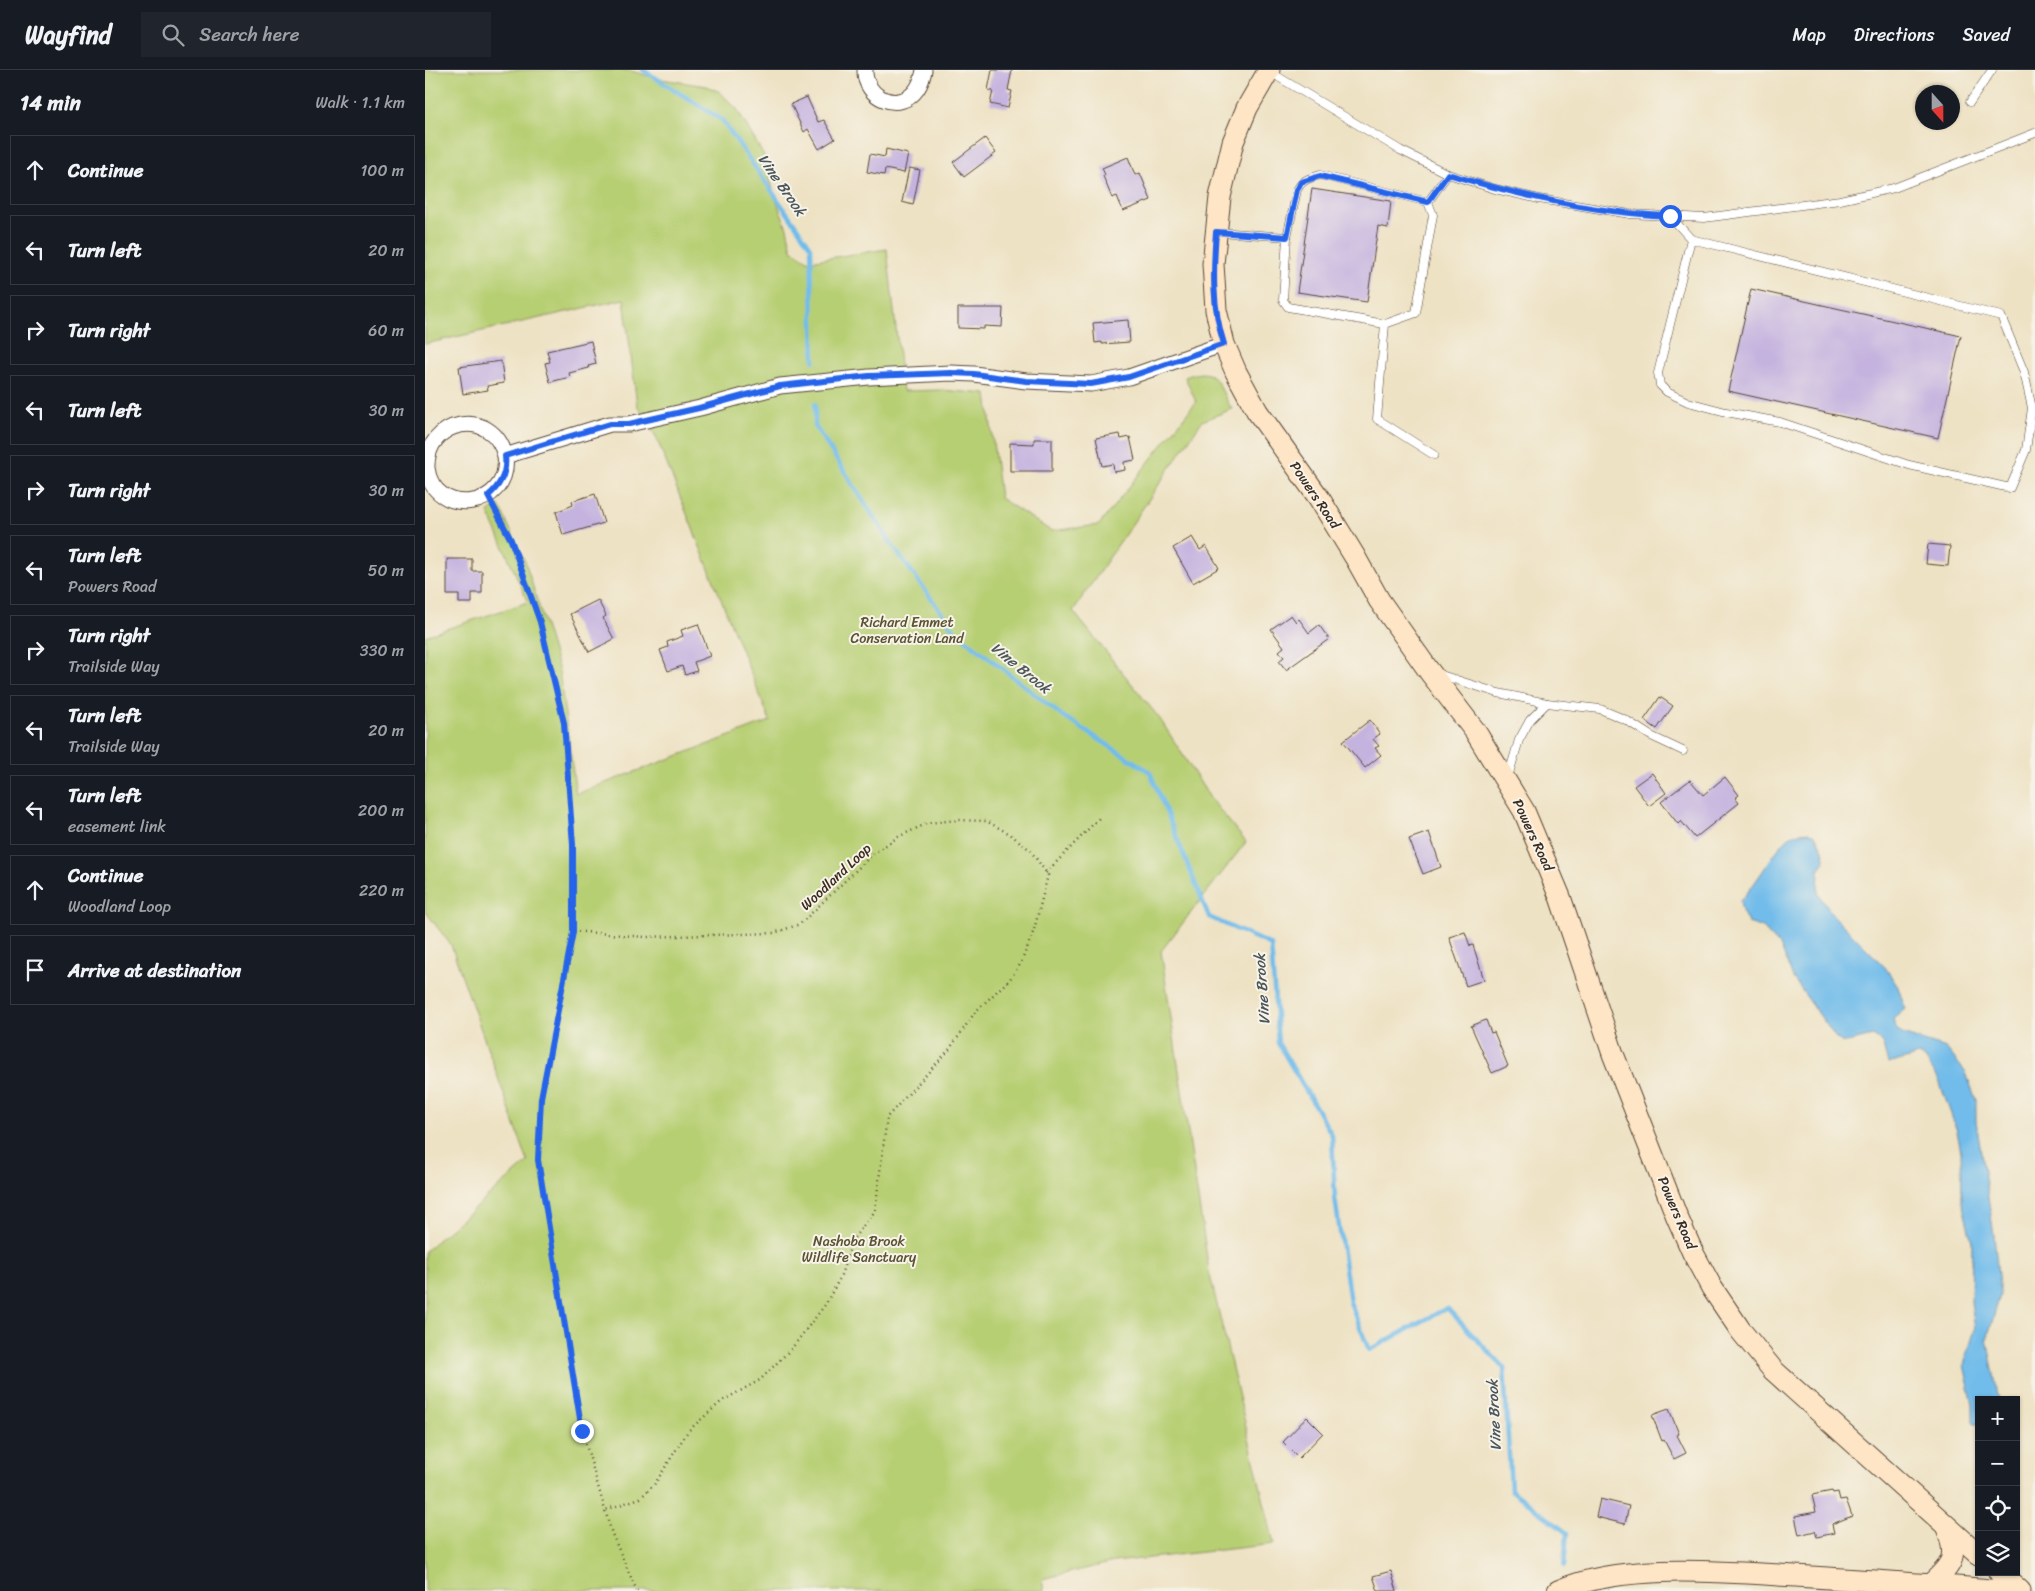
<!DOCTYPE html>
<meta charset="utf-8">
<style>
:root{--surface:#171b24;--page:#20242c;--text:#f1f3f6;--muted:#9ea1a6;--line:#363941}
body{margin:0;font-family:Sriracha,sans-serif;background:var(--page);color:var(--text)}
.controls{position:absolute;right:15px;bottom:15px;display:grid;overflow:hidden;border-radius:0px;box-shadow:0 1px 4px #0004}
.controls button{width:45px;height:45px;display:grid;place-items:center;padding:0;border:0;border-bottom:1px solid var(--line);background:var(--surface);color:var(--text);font:25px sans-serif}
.compass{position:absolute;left:1490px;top:15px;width:45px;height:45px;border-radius:50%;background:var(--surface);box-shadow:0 1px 4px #0004;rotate:159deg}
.stop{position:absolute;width:15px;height:15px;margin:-11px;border:4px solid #2563eb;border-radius:50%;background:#fff}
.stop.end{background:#2563eb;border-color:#fff;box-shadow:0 1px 5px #0008}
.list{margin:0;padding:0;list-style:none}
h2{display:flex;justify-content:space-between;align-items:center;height:65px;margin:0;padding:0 20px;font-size:21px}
h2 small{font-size:16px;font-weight:400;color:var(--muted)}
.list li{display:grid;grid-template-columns:32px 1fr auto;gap:15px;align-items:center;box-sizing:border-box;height:70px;margin:0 10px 10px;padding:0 10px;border:1px solid var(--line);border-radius:0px}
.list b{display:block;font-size:19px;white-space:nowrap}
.list p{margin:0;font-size:16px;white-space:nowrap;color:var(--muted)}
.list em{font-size:16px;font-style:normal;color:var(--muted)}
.icon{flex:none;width:28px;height:28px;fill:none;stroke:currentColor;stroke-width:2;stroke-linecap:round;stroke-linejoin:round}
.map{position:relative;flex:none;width:1610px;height:1521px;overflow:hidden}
header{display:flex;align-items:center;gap:30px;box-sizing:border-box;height:70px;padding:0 25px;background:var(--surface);border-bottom:1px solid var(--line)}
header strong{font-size:24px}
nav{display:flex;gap:28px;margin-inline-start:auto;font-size:18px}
.search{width:350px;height:45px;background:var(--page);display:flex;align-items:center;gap:12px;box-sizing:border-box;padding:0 18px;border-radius:0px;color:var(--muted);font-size:19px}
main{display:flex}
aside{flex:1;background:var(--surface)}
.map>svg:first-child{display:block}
.green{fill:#b7cf73;stroke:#797c48}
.water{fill:#71bcea;stroke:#567384}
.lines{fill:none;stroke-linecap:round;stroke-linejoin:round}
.stream{stroke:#71bcea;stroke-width:4.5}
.building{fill:#c5b3df}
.service-casing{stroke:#564637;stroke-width:9}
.minor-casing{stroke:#564637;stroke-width:17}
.secondary-casing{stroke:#564637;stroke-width:23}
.path{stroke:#564637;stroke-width:2.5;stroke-dasharray:1 4;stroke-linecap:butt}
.service{stroke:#fff;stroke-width:8}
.minor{stroke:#fff;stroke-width:15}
.secondary{stroke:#fde5c5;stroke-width:21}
.route{stroke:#2563eb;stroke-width:6}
.labels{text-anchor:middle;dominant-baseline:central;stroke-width:4;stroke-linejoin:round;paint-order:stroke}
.street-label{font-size:14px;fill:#3b2a1e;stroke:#f7f3e8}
.park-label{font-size:14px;fill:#5a5333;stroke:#f7f3e8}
.water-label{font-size:15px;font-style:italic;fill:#4b565b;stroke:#f7f3e8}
</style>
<header>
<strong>Wayfind</strong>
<div class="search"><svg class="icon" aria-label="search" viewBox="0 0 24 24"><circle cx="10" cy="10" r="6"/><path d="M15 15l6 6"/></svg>Search here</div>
<nav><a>Map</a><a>Directions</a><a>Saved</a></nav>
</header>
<main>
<aside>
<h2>14 min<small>Walk · 1.1 km</small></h2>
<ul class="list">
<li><svg class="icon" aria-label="ahead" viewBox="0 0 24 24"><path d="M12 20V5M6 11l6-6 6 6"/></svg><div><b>Continue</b></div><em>100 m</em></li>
<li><svg class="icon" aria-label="left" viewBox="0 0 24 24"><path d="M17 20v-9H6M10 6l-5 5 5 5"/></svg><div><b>Turn left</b></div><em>20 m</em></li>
<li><svg class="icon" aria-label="right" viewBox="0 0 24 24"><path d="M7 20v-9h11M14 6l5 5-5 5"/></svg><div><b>Turn right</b></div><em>60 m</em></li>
<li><svg class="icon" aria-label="left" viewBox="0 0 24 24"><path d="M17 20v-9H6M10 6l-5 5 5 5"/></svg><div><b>Turn left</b></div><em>30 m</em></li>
<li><svg class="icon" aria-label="right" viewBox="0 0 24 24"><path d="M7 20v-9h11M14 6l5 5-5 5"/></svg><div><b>Turn right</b></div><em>30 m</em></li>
<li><svg class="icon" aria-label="left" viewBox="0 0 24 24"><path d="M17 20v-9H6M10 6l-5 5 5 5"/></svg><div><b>Turn left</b><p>Powers Road</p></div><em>50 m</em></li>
<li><svg class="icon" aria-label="right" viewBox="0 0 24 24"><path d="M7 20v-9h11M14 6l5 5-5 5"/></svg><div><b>Turn right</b><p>Trailside Way</p></div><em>330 m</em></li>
<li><svg class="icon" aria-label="left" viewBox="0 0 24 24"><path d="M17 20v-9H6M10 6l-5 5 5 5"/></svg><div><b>Turn left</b><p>Trailside Way</p></div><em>20 m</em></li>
<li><svg class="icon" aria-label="left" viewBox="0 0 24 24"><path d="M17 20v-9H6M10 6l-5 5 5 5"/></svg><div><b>Turn left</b><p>easement link</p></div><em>200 m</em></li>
<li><svg class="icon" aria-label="ahead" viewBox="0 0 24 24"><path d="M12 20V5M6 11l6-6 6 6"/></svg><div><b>Continue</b><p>Woodland Loop</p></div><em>220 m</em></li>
<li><svg class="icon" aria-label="arrive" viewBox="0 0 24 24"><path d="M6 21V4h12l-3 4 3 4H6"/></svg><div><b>Arrive at destination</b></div></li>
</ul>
</aside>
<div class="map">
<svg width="1610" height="1521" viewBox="0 0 1610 1521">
<rect width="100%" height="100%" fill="#f7f3e8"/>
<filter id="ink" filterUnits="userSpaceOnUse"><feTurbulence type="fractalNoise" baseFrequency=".02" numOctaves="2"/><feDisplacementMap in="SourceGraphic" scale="10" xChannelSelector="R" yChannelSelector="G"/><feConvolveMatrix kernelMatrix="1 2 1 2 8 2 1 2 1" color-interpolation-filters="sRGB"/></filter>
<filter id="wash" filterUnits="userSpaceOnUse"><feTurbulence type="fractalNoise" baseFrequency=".0096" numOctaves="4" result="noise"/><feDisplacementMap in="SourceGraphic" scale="20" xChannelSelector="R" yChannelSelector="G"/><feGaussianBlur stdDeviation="1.12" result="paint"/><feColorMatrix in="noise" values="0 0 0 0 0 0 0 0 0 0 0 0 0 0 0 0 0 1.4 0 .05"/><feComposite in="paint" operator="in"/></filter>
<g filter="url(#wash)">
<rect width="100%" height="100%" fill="#eee2c4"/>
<path class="green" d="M0,0H203L230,8L281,16L295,22L312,39L340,88L350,127L362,158L367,180L384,191L462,179L478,321L517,320L562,324L575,428L626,461L674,455L771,332L760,307C795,294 791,316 807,339L777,351L648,541L735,649L785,728L821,772L736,881L784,1201L849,1474L689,1492L617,1509L619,1521H0V1181L103,1092L26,875L0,841V566L103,532L63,442L74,435L101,494L134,601L151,724L345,651L231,367L212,335L199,229L0,274Z"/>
<path class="water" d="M1383,762L1390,765L1398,780L1400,790L1394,801L1393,824L1409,846L1460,897L1473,917L1480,939L1468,949L1470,957L1477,964L1521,978L1541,1003L1551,1030V1051L1569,1165L1575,1225L1562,1269L1574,1330H1554V1353H1548V1335L1539,1295L1550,1259L1546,1232L1547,1172L1537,1132L1536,1082L1532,1061L1513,1008L1500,989L1494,985L1463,994L1457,972L1448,966L1418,973L1411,968L1368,908L1356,877L1338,858L1323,853L1317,841L1315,831C1333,812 1344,788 1361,770C1367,764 1374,763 1383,762Z"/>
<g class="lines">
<g class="stream">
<path d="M218,0L297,50L386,177L389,291"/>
<path d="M390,334V356L467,475L530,561L636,645L725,702L784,847L846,875L853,973L907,1065L910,1128L925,1232L944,1280L1022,1238L1079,1298L1086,1420L1142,1463L1139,1496"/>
</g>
</g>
<g id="blocks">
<g class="building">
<path d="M567,0H587L583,20L587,21L583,38L565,34L568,21L563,20Z"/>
<path d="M382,27L393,52L399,50L410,69L394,79L383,59L379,62L366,34Z"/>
<path d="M560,68L571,83L539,107L528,92Z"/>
<path d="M461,79L483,84L479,103L460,99L459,105L442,102L445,84L460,87Z"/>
<path d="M703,87L710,105L715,103L726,130L698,141L692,126L687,128L678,106L680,105L677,98Z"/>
<path d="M484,98L495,100L488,135L477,132Z"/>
<path d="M887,119L966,131L963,158L953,156L942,232L872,222Z"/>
<path d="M1326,219L1536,266L1513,368L1303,321Z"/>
<path d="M533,238H578L577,257L559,256V259L533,258Z"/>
<path d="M703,250L705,272L677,274V272L670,273L668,253Z"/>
<path d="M166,271L171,294L163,296L164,298L144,303L145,307L125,312L120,293L125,292L122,281Z"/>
<path d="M76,291L79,313L62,316L63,320L38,324L34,297Z"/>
<path d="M695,364L696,369L705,367L710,390L699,392L700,400L689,402L688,394L677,396L671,368Z"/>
<path d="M609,369H627V401H585V373L609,374Z"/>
<path d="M170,424L179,453L138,465L131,442L148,435L147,431Z"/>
<path d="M767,467L775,480L781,476L794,498L768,513L748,478Z"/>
<path d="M1503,474L1525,476L1523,496L1501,494Z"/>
<path d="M22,489H47V501H57V523H47V533H34V525H22Z"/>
<path d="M173,530L181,546L178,548L189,569L164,582L145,544Z"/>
<path d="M866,545L871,552L874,549L884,563L894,555L904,569L861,600L854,591L859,587L854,581L859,577L846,559Z"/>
<path d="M273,554L285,586L269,592L272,601L260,605L257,596L243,601L235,580L243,577L242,572L258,566L256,560Z"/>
<path d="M1235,627L1248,636L1232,659L1219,650Z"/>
<path d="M945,650L955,664L948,669L954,676L950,678L956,685L940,698L918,671Z"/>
<path d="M1227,703L1241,723L1224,736L1209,716Z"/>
<path d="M1300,707L1314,725L1310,728L1314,733L1270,768L1256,751L1253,754L1236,732L1265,710L1278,725Z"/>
<path d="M1004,762L1016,797L998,804L984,769Z"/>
<path d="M1040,862L1045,876L1048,875L1059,910L1041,916L1024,867Z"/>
<path d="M1061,950L1066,963L1069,962L1083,996L1067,1003L1046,956Z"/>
<path d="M1244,1339L1254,1364L1252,1365L1261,1383L1249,1389L1239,1370L1237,1371L1227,1345Z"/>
<path d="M882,1347L898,1363L874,1388L858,1372Z"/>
<path d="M1407,1421L1408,1423L1413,1422L1415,1430L1421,1429L1427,1446L1407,1454L1409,1463L1392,1467L1390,1461L1374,1465L1370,1446L1391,1442L1387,1425Z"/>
<path d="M1175,1429L1204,1436L1200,1454L1171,1447Z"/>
<path d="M966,1501L972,1521H953L948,1506Z"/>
</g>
</g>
</g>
<g filter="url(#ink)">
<use href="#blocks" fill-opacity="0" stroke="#564637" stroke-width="1"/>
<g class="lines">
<defs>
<g id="service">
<path d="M845,2L975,80L1023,104L1070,119L1114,129L1205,144L1279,148L1415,130L1469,118L1610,63"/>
<path d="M1545,32L1567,0"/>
<path d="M1245,146L1266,169L1576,246L1599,302L1607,338L1601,380L1585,418L1484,395L1355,352L1301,342L1263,332L1242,322L1235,315L1233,303L1266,169"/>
<path d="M793,162L862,167L858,230L863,237L960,254L952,349L1009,385"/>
<path d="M862,167L872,120C877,110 884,108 895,105L1003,132L1023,104"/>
<path d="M960,254L991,243L1008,145L1003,132"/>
<path d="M1013,604L1073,623L1122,633L1105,650L1094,670L1083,707"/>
<path d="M1122,633L1175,639L1201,650L1226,666L1258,681"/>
</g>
<g id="minor">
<path d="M440,0C439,28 475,44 492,19C496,13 498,6 499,0"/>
<path d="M80,386C68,336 0,349 2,398C8,449 87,440 80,386L185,354H204L275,338L355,316L444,307L526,303L549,304L601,311L666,314L704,307L799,274"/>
</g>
<g id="secondary">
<path d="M844,0L822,38L808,72L795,127L788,194L791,240L799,274L811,302L832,341L894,428L930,487L954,530L1004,601L1050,661L1099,741L1135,827L1188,984L1252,1147L1268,1183L1287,1218L1316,1261L1348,1300L1554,1485"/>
<path d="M1574,1502L1595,1521"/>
<path d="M1506,1514C1528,1494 1533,1487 1522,1458"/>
<path d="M1133,1521C1196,1492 1301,1502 1370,1506C1438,1510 1507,1514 1575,1521"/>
</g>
</defs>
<use href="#service" class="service-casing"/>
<use href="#minor" class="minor-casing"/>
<use href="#secondary" class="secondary-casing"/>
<g class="path">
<path d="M70,438L86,470L115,553L139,653L148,775V861L116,1028L113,1090L157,1361L187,1464L212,1521"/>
<path d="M621,803L675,747"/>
<path d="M148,861L220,867L349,863L375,854L449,783L473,767L503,753L532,750L561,751L585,764L605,780L623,805L609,860L596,893L585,909L551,941L524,980L462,1047L450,1141L428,1169L415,1208L400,1235L367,1278L335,1310L297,1331L263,1361L229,1415L215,1428L180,1440"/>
</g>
<use href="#service" class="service"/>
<use href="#minor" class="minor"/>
<use href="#secondary" class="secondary"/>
</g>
</g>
<g class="lines" filter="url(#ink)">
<path class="route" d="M157,1361L113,1090L116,1028L148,862V775L139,653L115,552L86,470L63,426C76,415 82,402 80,386L185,354H204L274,338L355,316L444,306L526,303L549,304L601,311L666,314L704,307L799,274C787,237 788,200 791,162L862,167L872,120L876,112L895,106L1003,132L1023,104C1095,126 1169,143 1245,146"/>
</g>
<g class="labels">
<g class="street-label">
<text transform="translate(890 425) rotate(56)">Powers Road</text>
<text transform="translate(1108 765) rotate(65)">Powers Road</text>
<text transform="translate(411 807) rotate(-43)">Woodland Loop</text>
<text transform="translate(1252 1143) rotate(67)">Powers Road</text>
</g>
<g class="park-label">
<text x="482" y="552">Richard Emmet<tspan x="482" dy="16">Conservation Land</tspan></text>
<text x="434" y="1171">Nashoba Brook<tspan x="434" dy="16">Wildlife Sanctuary</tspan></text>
</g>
<g class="water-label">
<text transform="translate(357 115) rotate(55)">Vine Brook</text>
<text transform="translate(596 598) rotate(39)">Vine Brook</text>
<text transform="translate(837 919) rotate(-94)">Vine Brook</text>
<text transform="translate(1069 1345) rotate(-93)">Vine Brook</text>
</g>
</g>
</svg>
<div class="controls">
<button>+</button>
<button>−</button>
<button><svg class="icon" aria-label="locate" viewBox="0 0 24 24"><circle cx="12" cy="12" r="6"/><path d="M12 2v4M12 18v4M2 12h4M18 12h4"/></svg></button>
<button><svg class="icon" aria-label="layers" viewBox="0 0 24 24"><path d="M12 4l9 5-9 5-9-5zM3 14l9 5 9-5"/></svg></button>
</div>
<svg class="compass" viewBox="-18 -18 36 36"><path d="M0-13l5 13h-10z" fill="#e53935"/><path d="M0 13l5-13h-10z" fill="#9ea1a6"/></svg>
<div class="stop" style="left:1245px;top:146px"></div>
<div class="stop end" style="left:157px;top:1361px"></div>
</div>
</main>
